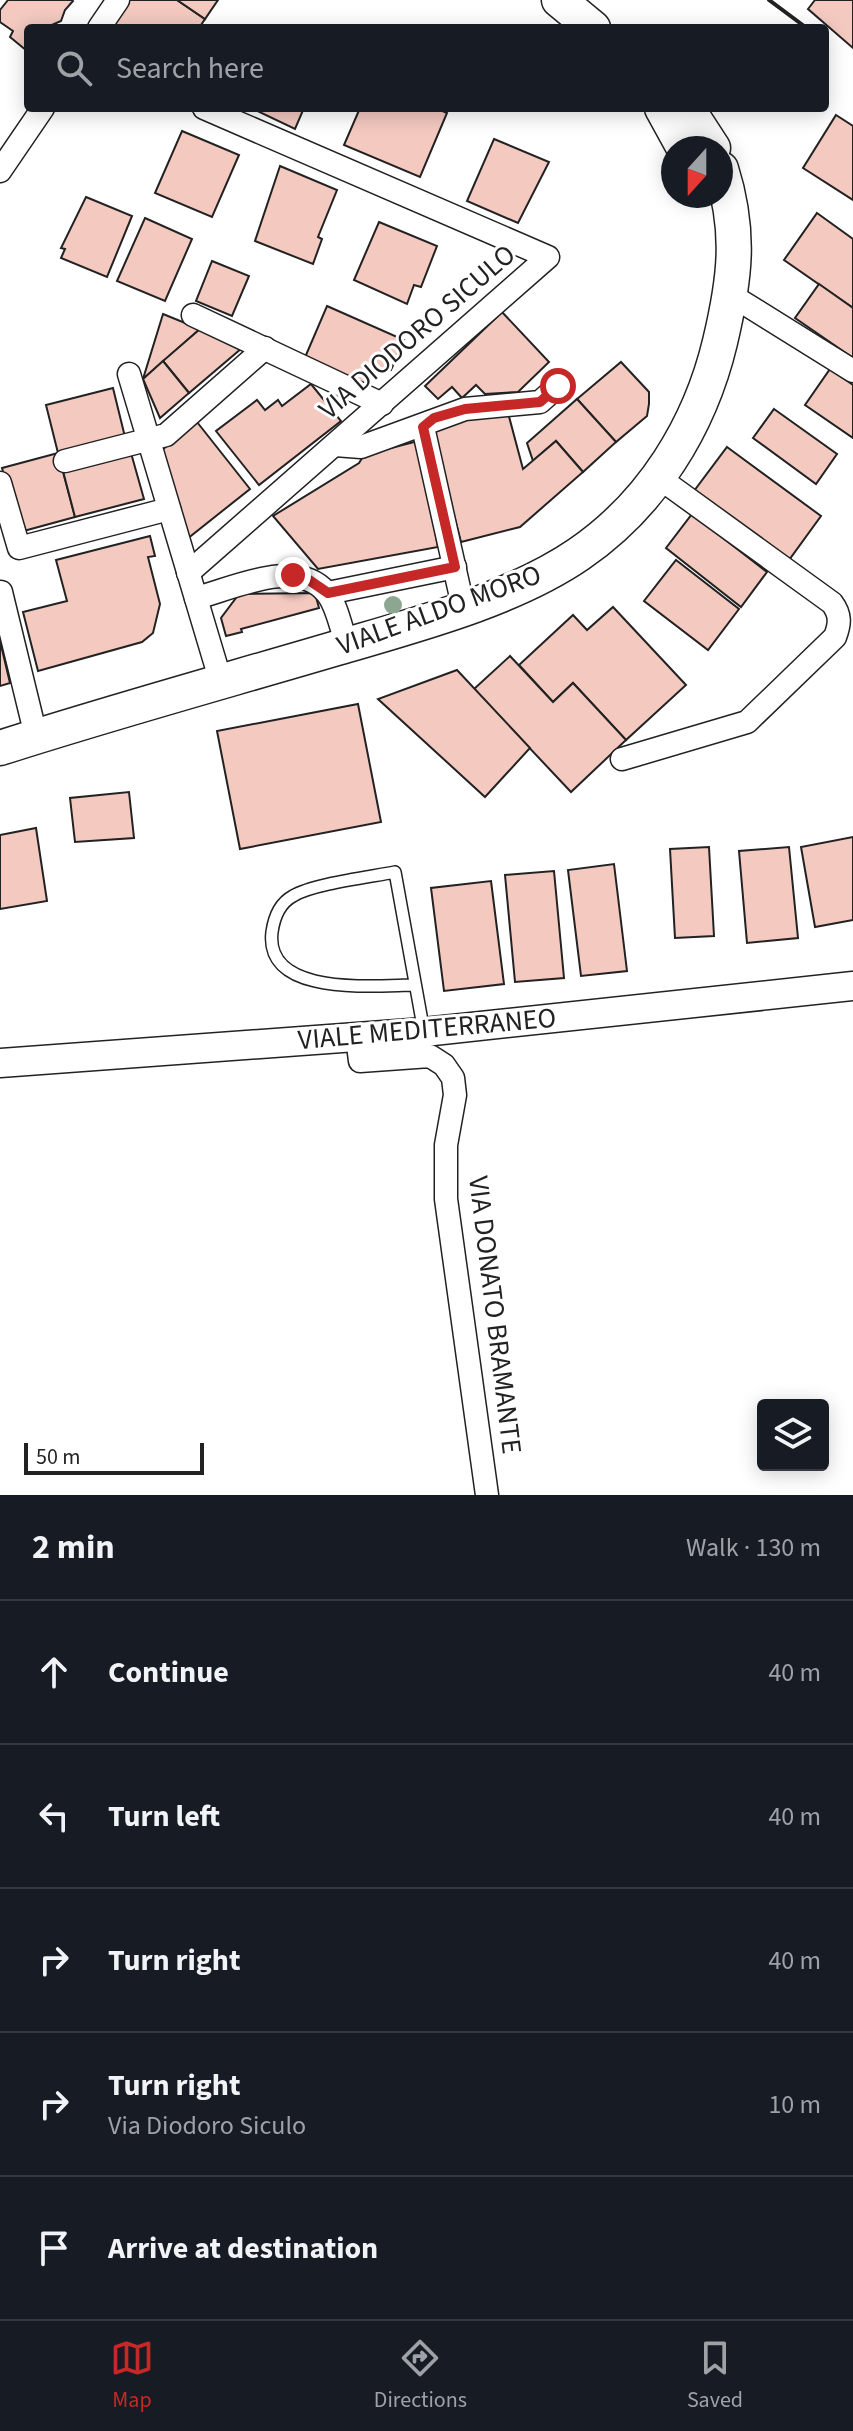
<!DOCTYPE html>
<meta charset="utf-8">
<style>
:root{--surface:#171b24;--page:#20242c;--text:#f1f3f6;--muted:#9ea1a6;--line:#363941;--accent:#c62828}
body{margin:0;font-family:"Source Sans 3",sans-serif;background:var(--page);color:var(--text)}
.controls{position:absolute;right:24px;bottom:24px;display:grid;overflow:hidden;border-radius:8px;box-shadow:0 4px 20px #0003}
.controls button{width:72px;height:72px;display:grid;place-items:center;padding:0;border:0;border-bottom:2px solid var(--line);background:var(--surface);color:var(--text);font:40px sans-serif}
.compass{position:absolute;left:661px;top:136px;width:72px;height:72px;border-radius:50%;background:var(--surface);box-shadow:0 4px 20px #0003;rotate:201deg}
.scale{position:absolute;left:24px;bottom:20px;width:180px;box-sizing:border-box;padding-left:8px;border:4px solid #222;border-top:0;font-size:22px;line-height:28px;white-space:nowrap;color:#222;-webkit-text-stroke:6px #fff;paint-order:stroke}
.stop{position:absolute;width:24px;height:24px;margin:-18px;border:6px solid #c62828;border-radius:50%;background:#fff}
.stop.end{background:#c62828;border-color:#fff;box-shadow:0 2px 8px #0008}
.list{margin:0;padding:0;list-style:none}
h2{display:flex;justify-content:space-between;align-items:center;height:104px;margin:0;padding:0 32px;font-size:34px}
h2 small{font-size:26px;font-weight:400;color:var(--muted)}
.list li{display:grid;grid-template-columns:52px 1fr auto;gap:24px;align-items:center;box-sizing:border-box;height:144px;padding:0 32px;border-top:2px solid var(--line)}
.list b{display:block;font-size:30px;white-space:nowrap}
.list p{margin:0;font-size:26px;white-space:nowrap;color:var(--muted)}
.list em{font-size:26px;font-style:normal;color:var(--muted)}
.icon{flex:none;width:44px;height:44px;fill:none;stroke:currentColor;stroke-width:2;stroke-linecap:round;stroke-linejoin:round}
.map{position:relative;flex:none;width:853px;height:1495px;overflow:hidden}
.search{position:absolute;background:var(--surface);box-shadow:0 4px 20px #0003;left:24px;right:24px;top:24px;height:88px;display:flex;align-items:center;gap:20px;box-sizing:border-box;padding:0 28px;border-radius:8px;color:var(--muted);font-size:30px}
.sheet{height:824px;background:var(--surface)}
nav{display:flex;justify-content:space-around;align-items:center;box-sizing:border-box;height:112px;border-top:2px solid var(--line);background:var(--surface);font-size:22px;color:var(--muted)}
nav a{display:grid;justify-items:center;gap:4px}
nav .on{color:var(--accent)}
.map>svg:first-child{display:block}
.building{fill:#f3c9c0;stroke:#222;stroke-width:2}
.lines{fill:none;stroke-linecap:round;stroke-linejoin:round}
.service-casing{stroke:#222;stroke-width:14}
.minor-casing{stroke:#222;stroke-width:25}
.tertiary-casing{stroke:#222;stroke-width:31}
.primary-casing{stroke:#222;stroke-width:37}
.service{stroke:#fff;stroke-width:11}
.minor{stroke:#fff;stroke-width:22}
.tertiary{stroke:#fff;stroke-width:28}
.primary{stroke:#fff;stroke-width:34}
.wall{stroke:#222;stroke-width:4}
.tree{fill:#8da692}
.route{stroke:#c62828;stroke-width:10}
.labels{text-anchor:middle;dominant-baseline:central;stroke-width:6;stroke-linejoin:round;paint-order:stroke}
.street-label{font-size:28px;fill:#222;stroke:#fff}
</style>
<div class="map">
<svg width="853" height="1495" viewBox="0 0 853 1495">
<rect width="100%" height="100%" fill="#fff"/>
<g class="building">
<path d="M8,0H72L73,1L65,10L61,21L45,28H28L27,51L10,37L13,31L0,22V10Z"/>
<path d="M129,0H177L205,19L199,28H110Z"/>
<path d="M177,0H218L205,19Z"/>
<path d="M815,0H853V48L808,9Z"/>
<path d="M251,108H304L295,129Z"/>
<path d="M360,108H436L447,113L420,177L344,145Z"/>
<path d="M836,115L853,126V200L803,168Z"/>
<path d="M182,131L239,155L212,217L155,193Z"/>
<path d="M494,139L549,162L518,223L467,201Z"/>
<path d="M280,166L337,190L318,237L322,239L313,264L255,241Z"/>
<path d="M86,197L132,216L107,277L61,258L65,249L61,248Z"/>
<path d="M817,213L853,239V308L784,260Z"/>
<path d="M145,218L192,239L165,301L117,281Z"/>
<path d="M379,222L437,246L421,287L414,285L407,304L354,280Z"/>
<path d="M212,261L249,276L232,316L196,301Z"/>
<path d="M819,284L853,308V358L795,318Z"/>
<path d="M327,306L404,340L391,370L374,372L367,389L303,362Z"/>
<path d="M502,312L549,362L518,392L485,394L476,385L462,398L452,387L438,399L425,386Z"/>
<path d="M163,314L200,329L143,379Z"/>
<path d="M200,329L242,348L189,393L163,361Z"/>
<path d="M163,361L189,393L160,418L143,379Z"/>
<path d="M621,362L649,392V404L647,416L616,442L577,399Z"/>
<path d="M830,369L853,385V438L805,405Z"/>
<path d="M311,384L341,421L259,485L216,431L257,400L265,410L278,400L282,406Z"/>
<path d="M113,388L125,437L58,453L46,405Z"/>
<path d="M577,399L616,442L583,472L556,441L533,461L527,443Z"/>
<path d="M507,409L523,469L556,441L583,472L520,527L461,542L430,424Z"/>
<path d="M774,409L837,454L816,484L753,438Z"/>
<path d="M197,422L250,489L182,543L157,454Z"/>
<path d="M418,441L438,547L318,569L273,516L359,463L364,455Z"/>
<path d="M727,447L821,516L789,560L694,491Z"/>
<path d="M58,453L75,517L20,532L2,468Z"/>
<path d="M131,453L144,499L75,517L63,471Z"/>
<path d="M692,514L767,572L741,607L666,548Z"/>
<path d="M150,536L155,556L148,557L160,604L153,633L142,642L38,671L23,612L67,601L56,560Z"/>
<path d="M676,560L739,609L708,650L644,601Z"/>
<path d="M315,593L319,608L241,629L242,632L226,636L221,618L239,594Z"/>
<path d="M613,607L686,685L626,740L573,683L553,702L519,665L573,615L587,630Z"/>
<path d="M0,641L10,683L0,686Z"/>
<path d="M510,656L553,702L573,683L626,740L571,792L474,689Z"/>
<path d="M457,670L530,748L485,797L378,699Z"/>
<path d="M358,704L381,822L240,849L217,731Z"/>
<path d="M129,792L134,838L75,842L70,798Z"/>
<path d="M36,828L47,901L0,909V835Z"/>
<path d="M853,837V920L815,927L801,847Z"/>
<path d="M709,847L714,936L675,938L670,849Z"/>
<path d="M789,847L798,938L747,943L739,851Z"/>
<path d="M614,864L627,971L581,976L568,870Z"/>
<path d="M554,871L564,978L515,982L505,875Z"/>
<path d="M491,881L504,984L444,991L431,888Z"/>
</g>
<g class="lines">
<defs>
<path id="service" d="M415,985C377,985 264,998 272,932C274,918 280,903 293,896C312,884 370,877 395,872L424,1032"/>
<g id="minor">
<path d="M99,28L118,0"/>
<path d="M0,171L43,108"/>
<path d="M731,295L853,371"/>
<path d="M193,315L382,404"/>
<path d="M129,374L221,682"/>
<path d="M423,427L463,606"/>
<path d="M335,445L361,447L465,409L540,402L558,386"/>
<path d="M65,461L166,435L265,348"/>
<path d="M0,483L19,548L169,509"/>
<path d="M188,573L548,257L204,108"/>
<path d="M1,592L36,736"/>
<path d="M328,593L455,567"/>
<path d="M196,598C232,589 296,557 326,592C337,604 341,629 347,645"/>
<path d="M622,759L747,722L835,637C840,624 841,615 832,603L658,477"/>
<path d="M357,1037L360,1061L430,1056L444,1065L453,1078L455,1095L446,1145V1199L487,1495"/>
</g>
<path id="tertiary" d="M0,1063L424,1032L853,986"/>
<g id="primary">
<path d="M559,0L593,28"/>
<path d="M662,108L684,148"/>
<path d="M687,108L713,148"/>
<path d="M0,748C112,712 225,681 337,648C415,625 512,600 579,554C652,504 700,426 720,342C735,279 741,232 721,169"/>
</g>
</defs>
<use href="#service" class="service-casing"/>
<use href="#minor" class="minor-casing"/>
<use href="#tertiary" class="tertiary-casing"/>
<use href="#primary" class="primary-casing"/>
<use href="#service" class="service"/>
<use href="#minor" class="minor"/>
<use href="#tertiary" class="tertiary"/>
<use href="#primary" class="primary"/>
<path class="wall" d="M769,0L804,26"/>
</g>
<circle class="tree" cx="393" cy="605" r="9"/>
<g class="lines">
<path class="route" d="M293,575L306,578L328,593L455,567L423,427L434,418L465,409L540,402L558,386"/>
</g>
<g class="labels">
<g class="street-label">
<text transform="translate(417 332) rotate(-41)">VIA DIODORO SICULO</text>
<text transform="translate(439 610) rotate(-20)">VIALE ALDO MORO</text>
<text transform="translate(427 1029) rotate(-5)">VIALE MEDITERRANEO</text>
<text transform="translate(495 1315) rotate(83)">VIA DONATO BRAMANTE</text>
</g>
</g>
</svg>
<div class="controls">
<button><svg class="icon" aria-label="layers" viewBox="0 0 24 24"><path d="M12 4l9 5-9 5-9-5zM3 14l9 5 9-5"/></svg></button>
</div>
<svg class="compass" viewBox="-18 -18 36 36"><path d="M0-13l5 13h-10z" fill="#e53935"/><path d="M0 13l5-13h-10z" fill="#9ea1a6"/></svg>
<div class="scale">50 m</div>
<div class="stop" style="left:558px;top:386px"></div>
<div class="stop end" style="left:293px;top:575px"></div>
<div class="search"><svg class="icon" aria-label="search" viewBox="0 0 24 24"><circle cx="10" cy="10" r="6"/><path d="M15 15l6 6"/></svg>Search here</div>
</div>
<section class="sheet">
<h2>2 min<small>Walk · 130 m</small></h2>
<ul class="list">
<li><svg class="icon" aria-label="ahead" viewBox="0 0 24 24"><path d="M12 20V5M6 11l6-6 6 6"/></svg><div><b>Continue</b></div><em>40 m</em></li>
<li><svg class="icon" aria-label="left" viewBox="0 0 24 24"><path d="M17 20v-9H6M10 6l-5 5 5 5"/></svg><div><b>Turn left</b></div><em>40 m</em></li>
<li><svg class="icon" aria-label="right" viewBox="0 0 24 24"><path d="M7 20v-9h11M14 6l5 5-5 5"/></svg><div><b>Turn right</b></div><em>40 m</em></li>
<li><svg class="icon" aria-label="right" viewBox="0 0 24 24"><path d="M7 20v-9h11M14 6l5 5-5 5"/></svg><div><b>Turn right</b><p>Via Diodoro Siculo</p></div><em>10 m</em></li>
<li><svg class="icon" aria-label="arrive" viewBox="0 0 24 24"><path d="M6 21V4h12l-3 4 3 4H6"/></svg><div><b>Arrive at destination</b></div></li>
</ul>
</section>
<nav>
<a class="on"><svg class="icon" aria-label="map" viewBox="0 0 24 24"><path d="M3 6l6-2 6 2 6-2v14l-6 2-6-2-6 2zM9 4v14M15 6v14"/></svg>Map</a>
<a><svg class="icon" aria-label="directions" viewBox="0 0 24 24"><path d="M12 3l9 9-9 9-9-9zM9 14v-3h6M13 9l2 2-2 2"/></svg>Directions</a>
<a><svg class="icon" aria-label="saved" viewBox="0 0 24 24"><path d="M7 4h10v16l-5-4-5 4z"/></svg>Saved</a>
</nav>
